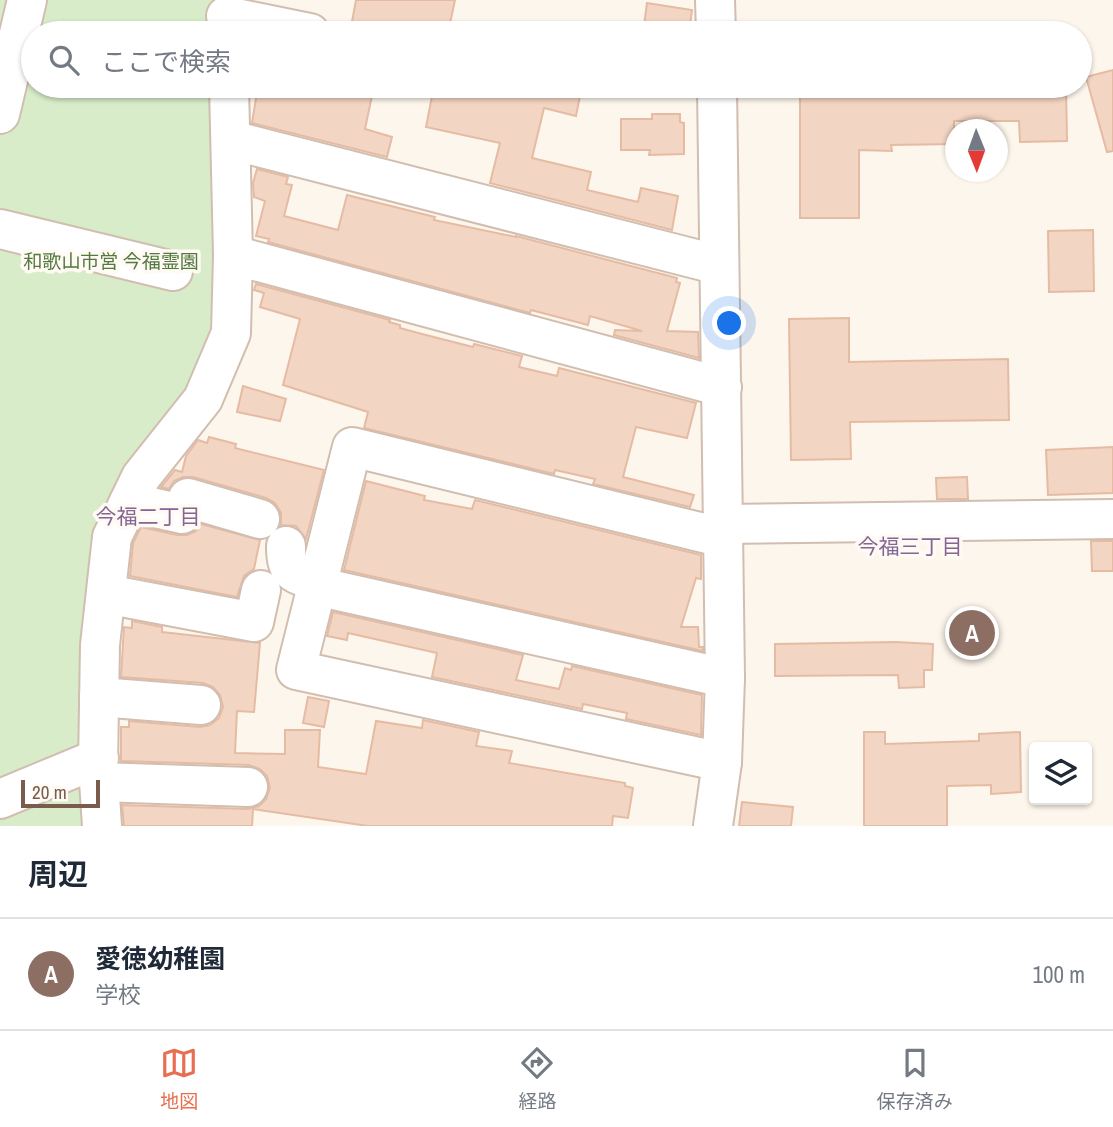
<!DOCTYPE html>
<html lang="ja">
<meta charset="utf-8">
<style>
:root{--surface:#fff;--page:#f6f6f7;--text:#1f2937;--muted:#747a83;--line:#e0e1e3;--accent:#e76f51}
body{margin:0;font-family:"Archivo Narrow","Noto Sans JP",sans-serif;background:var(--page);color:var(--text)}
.controls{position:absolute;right:21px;bottom:21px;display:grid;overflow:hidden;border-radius:7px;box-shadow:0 2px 5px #0004}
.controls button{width:63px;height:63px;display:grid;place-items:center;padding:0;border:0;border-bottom:2px solid var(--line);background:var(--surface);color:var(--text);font:35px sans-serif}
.compass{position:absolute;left:945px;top:119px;width:63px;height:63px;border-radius:50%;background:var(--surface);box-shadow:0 2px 5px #0004;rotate:179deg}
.scale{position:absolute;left:21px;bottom:18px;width:79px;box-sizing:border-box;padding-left:7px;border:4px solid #7a5c4d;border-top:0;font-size:19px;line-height:24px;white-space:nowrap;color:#7a5c4d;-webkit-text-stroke:5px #fffaf3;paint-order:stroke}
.you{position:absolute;left:730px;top:324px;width:24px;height:24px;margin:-18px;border:5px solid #fff;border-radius:50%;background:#1a73e8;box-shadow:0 0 0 10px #1a73e833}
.badge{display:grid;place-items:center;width:46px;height:46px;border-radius:50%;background:var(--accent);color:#fff;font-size:23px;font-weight:700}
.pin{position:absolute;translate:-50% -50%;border:4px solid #fff;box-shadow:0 2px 7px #0006}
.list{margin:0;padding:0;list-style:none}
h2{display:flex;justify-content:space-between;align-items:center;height:91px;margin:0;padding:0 28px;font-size:30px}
h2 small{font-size:23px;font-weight:400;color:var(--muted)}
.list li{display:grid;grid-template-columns:46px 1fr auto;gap:21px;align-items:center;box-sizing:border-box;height:112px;padding:0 28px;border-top:2px solid var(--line)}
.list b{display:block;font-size:26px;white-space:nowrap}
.list p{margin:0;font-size:23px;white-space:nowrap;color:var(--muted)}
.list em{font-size:23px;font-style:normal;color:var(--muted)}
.icon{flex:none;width:38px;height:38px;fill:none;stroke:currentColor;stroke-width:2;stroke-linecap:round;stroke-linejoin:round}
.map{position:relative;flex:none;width:1113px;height:826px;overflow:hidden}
.search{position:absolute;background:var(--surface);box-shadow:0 2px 5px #0004;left:21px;right:21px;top:21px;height:77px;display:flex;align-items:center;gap:18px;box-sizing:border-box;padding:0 24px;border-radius:38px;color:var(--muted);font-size:26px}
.sheet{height:203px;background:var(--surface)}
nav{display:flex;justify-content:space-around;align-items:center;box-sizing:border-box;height:98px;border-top:2px solid var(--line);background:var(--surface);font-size:19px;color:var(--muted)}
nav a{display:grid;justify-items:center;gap:4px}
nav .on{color:var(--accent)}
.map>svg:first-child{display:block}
.green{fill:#d8ecc9}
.building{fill:#f3d5c3;stroke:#e6bba3;stroke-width:2}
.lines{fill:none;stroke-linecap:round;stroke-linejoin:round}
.minor-casing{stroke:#d1beb0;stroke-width:42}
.minor{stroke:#fff;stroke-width:38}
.labels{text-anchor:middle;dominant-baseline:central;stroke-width:7;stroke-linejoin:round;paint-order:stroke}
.park-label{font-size:19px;fill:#537a41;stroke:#fffaf3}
.neighbourhood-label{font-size:21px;fill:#846695;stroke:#fffaf3}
</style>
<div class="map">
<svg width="1113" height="826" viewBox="0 0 1113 826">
<rect width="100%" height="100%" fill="#fdf6ec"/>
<path class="green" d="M0,0H217L218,33H33V86H220L218,343L135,469L90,826H0Z"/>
<g class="building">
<path d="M356,0H455L448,33H388L351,27Z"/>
<path d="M647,3L692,10L689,33H643Z"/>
<path d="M1113,70V151L1107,152L1086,77Z"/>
<path d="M258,86H374L365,129L392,137L387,157L252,123Z"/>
<path d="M434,86H582L576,116L544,108L532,158L591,172L587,190L638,202L641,188L678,196L672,230L490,183L500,143L426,127Z"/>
<path d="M800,86H1066L1067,141L1020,142L1019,121H954V144L891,145L892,151L859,150V218H800Z"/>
<path d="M652,114H680V122L684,123V154L649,155L650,150H621V119H652Z"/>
<path d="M257,169L288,177L286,184L292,185L284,216L338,230L347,195L435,217L434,220L516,237V236L677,278L676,282L680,283L667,331L698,332L699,358L614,335L615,330L642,331L590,316L588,325L531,310L530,313L268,242L269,239L256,236L265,201L254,197L253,183Z"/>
<path d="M1093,230L1094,291L1049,292L1048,231Z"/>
<path d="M256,284L390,320L389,322L400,325V328L422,334L473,347L474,344L522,356L519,367L557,376L559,368L696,403L687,438L636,427L623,477L694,495L690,507L593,484L595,479L555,470L554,474L364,428L368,412L283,385L300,319L260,307L264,293L254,290Z"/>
<path d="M849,318V362L1008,359L1009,420L850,422L851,459L791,460L789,319Z"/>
<path d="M243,386L286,399L280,421L237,412Z"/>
<path d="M209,437L236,444L235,448L324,470L306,539L296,526L281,525V513L275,503L266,498L193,477H183L174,481L169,489L161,487L175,470L182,472L186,456L198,440L207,443Z"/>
<path d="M1113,447V493L1048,495L1046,450Z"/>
<path d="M967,477L968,499H937L936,478Z"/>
<path d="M366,481L425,496L424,500L472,509L475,500L701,555V579L696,578L681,627H698L699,647H703V651L344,570Z"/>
<path d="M201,524L260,540L254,569L244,576L237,597L130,576L133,543L141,527L177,535H187L196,531Z"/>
<path d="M1091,541H1113V571H1092Z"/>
<path d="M333,612L523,655L516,680L559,689L565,668L571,670L572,666L702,695L701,735L626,719L627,713L583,704L582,709L432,677L437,653L348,633L347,640L327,636Z"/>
<path d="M132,621L162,627V632L260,643L254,712L237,711L235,753L285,754V730H320L318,767L366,774L376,721L422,728L423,720L479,732L476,746L512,751L509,763L625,783V786L633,788L628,818L613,816L612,826H368L253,809L252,826H124L122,805L248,809L259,806L266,799L270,788L267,776L260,769L249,765L121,761V727H129V721L200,727L210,725L219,718L223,707L220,695L213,687L203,683L121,677L124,627L132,628Z"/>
<path d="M896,642L933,644L932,670H924V687L899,688L898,675L775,676V644Z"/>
<path d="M308,697L329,701L324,727L303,723Z"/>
<path d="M864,732H885V744L979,741V734L1020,732L1021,792L991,794V785L947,786V826H864Z"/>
<path d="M742,802L793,807L791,826H739Z"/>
</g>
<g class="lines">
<defs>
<g id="minor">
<path d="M715,0L716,33"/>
<path d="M226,16L310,33"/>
<path d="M0,114L27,0"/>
<path d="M231,140L719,265"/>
<path d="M0,229L173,271"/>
<path d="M233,255L722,387"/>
<path d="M129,502L182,514L188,498L260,519"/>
<path d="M723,524L1113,519"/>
<path d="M286,546C286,573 293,574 317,581"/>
<path d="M316,586L725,678"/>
<path d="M106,594L254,622L261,590"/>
<path d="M99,697L201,705"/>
<path d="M722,762L296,670L352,447L724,538"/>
<path d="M99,782L248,787"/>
<path d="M0,799L99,758"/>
<path d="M102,826L98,766L100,645L112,537L141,477L203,399L231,333L233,255L229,86"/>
<path d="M713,826L722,762L725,678L717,86"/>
</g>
</defs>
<use href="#minor" class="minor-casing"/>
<use href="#minor" class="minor"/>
</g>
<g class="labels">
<g class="park-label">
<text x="111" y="261">和歌山市営 今福霊園</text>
</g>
<g class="neighbourhood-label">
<text x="148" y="516">今福二丁目</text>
<text x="910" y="546">今福三丁目</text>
</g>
</g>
</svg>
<div class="controls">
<button><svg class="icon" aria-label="layers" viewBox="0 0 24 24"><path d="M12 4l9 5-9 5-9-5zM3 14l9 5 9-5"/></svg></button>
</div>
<svg class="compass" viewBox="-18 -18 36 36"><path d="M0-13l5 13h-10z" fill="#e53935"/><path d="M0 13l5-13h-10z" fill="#747a83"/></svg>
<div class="scale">20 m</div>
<div class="you"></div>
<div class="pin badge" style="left:972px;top:633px;background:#8d6e63">A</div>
<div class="search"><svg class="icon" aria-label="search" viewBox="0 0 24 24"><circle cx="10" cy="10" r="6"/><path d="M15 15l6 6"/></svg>ここで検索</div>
</div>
<section class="sheet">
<h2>周辺<small></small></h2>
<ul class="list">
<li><span class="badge" style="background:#8d6e63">A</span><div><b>愛徳幼稚園</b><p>学校</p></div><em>100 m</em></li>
</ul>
</section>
<nav>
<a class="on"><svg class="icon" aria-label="map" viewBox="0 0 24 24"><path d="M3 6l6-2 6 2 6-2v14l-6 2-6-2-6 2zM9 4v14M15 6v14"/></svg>地図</a>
<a><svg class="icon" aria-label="directions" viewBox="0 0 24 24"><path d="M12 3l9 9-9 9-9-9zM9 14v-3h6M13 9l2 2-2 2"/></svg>経路</a>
<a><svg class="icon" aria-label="saved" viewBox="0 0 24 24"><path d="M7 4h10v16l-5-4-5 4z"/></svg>保存済み</a>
</nav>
